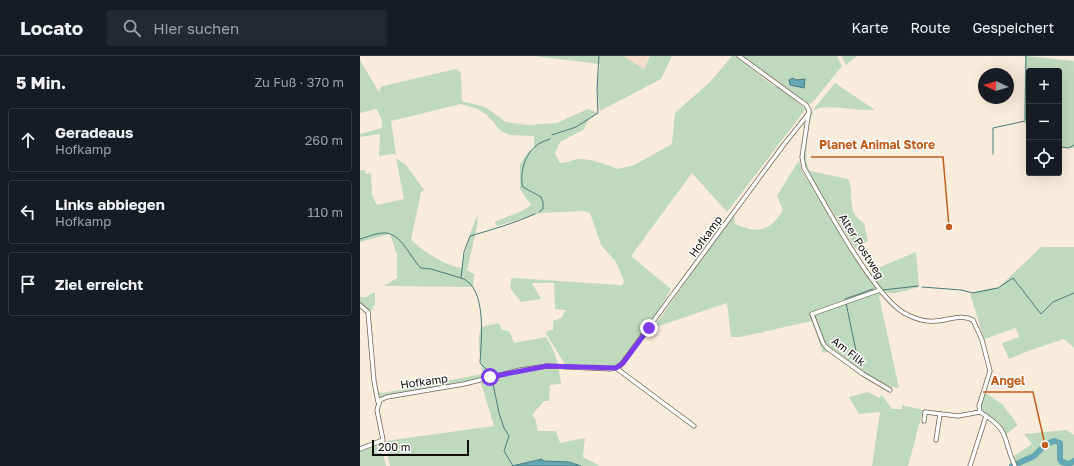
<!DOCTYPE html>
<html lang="de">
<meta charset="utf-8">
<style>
:root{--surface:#171b24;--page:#242831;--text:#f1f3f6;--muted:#9ea1a6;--line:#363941}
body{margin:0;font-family:"Golos Text",sans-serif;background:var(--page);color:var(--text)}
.controls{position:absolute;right:12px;top:12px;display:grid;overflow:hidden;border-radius:4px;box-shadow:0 4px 16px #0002}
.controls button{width:36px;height:36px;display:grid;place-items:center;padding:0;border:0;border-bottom:1px solid var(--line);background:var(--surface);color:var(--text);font:20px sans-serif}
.compass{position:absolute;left:618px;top:12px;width:36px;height:36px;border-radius:50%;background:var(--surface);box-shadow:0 4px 16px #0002;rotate:274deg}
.scale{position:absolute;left:12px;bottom:10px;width:97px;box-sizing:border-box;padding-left:4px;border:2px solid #100c07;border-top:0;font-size:11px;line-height:14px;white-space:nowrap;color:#100c07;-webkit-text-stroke:3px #fff;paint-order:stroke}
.stop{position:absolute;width:12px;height:12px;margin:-9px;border:3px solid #7c3aed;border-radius:50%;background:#fff}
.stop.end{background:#7c3aed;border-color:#fff;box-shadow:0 1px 4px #0008}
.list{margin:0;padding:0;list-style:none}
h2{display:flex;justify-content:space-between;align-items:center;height:52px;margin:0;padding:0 16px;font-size:17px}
h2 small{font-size:13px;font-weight:400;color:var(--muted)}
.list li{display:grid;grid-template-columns:26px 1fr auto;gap:12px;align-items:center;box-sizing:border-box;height:64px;margin:0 8px 8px;padding:0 8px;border:1px solid var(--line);border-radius:4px}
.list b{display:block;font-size:15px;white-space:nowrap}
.list p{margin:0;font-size:13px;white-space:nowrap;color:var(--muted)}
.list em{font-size:13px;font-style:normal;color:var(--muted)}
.icon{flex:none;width:22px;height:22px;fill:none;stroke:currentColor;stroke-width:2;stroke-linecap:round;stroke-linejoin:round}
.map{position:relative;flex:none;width:714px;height:410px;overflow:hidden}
header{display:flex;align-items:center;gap:24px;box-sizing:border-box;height:56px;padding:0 20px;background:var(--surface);border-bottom:1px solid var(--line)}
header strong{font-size:19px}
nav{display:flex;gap:22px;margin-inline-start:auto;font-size:14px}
.search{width:280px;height:36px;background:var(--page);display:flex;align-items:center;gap:10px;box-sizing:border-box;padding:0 14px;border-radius:4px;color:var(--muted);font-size:15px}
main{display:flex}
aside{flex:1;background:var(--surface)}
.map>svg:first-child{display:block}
.built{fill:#f2dec8}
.green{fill:#bed9bc}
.water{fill:#63a8b2;stroke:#4a797f}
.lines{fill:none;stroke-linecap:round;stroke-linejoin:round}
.stream{stroke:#4a797f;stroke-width:1}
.river{stroke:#63a8b2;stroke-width:6}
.minor-casing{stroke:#6f6354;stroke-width:5}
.minor{stroke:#fff;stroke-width:3.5}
.route{stroke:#7c3aed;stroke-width:5}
.labels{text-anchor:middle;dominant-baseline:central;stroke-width:3;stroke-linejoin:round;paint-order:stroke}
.street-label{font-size:11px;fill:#100c07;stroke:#fff}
.leader{fill:none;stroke:#bf5e1f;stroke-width:1.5}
.callout-dot{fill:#bf5e1f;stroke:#fff;stroke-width:1.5}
.callout-label{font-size:12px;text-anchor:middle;font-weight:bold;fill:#bf5e1f;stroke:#fff;stroke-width:3;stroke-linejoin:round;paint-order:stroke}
</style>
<header>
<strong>Locato</strong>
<div class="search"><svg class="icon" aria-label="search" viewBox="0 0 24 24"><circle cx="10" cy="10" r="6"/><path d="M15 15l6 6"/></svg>Hier suchen</div>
<nav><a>Karte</a><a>Route</a><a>Gespeichert</a></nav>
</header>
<main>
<aside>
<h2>5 Min.<small>Zu Fuß · 370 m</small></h2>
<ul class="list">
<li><svg class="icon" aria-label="ahead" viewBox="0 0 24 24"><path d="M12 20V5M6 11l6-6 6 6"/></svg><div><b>Geradeaus</b><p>Hofkamp</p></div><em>260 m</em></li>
<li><svg class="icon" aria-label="left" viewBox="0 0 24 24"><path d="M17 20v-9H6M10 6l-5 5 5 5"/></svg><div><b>Links abbiegen</b><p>Hofkamp</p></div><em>110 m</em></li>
<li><svg class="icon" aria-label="arrive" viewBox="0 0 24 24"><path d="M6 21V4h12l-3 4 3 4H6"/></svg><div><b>Ziel erreicht</b></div></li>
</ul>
</aside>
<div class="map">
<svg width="714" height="410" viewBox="0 0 714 410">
<rect width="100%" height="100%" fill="#faecdb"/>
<path class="built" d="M263,0H289L284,13Z"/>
<g class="green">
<path d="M174,0H263L284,13L290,0H312L301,23L240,55L237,33L240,8Z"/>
<path d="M372,0H375L415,31L417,29L447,54H445L367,156L332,117L271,200L311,233C303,248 266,307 253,311C241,314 219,310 206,309C204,308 190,283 186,278L187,275L193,274V265L201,262L206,254L195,253L194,227H172L181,243L161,246L150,232L151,223L154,222L259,229H262L264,225L256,206L241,189L230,157L224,155L180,157L137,170L134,166L162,155L171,149L160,133V108L168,96L174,92V80L149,79L141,75L126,58L115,52L101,48L31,65L36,99L32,98L19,100L20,78L0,81V78L22,72C23,66 20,57 16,53L0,57V4L19,36L21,31L27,29L96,13L101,17L102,45L125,51L146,66L167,69L197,67L228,53L238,57L229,63L223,74L200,86L195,97L200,107C207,107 211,104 218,103C229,102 249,109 258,113L274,109L312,88L315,57L350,26Z"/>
<path d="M381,0H477L482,10L452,47L448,48Z"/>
<path d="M481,0H497L486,9Z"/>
<path d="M665,0L714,5V92H699V15H669V67H664Z"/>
<path d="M475,27L515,54C495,56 472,47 453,54C449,70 442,102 450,115L488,123C496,138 484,155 504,167L508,185L495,192L445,110L443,101L451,56Z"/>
<path d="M36,102L46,109L64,134L61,136L51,184C66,197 82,208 101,212L111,175L118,158L117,171L107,214L114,218L113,231L24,230L37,222V199L30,178L0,186V114H5L6,118L11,117L12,139L17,149L44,143Z"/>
<path d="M439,104L442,115L512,227L522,238L519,240L539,332L525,330L473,294L463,297L452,265L380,281H371L367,247L293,272L374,158L375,168C399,178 409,176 423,154L417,140Z"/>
<path d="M681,191H714V292L704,283L668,295L649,303L642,287L659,281L656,272L624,283L610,238L617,235L639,231Z"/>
<path d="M556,196L559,231C529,238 529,245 510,218L511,215Z"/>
<path d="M15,236V248L11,255L0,248V241H6Z"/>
<path d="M139,267L142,274L149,275L154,287L186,281C196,296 199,310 201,328L190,329L189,345H184L172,359L175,362L178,375H196L200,387L225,382L223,401L240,410H221L209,406L183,405L181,403L152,410H30L25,385L134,370L121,327L122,322L20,341L17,336L23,337L122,318C121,302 116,286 121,271Z"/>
<path d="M508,336L519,342L522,339L532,353H542V349L563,354L548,410H512L520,356L499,358L489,341Z"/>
<path d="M624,336L642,348L658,369L645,379L643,374L620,356L619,350Z"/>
<path d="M707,374L714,379V405L711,407L714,406V410H657L675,402L692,388L698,390L701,405L700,388L694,385L685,389L674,400L655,405L652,404L651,402L672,388L664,378Z"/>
<path d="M19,383L26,410H0V390Z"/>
</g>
<g class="water">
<path d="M433,22L436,24L445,23L444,32L430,29L429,24Z"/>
<path d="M182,403L183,405L209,406L221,410H152Z"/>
</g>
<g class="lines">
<g class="stream">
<path d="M666,0L665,63L669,64"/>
<path d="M192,79L216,71L238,57L237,33L239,0"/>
<path d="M699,91L709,92L714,89"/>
<path d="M633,98V72L665,65"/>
<path d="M179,156L183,153V146L181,141L163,131C159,118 165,98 176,90C180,86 185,85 190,83"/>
<path d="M0,183C7,181 14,178 22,177C41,175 50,202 61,212L71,213L101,222"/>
<path d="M562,231L601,234L613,237L638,232L653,222L681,258L693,246L714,237"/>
<path d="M523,234L558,230"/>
<path d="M485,243L513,233"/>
<path d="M486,247L499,309"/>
<path d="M131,318L120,307C121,287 128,230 101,222L104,196L110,180C131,174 155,167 175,158"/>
<path d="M132,323L139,357L144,372L149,380L144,395L153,410"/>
</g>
<path class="river" d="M652,410L674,400L685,389L694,385L700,387V403L702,406L709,408L714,405"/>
<defs>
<g id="minor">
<path d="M379,0L446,49L449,54L442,101L444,112C463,144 517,247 548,259C556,263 566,266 575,265C588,265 600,257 613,264L622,284L630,315L619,350L620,356C652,376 641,380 655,410"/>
<path d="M520,234L452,258L463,287L467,292L503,318L530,334"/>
<path d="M0,249L8,256L14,325L18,346"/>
<path d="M256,312L334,370"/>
<path d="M564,365L565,356L598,360L620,356"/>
<path d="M576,384L580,358"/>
<path d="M0,393L23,384L17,354L20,344L27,341L104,328L160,314L187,310L251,313L260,310L425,87L449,57"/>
<path d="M610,410L626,360"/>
</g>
</defs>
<use href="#minor" class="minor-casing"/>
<use href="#minor" class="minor"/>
</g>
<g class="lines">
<path class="route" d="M130,321L187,310L256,312L263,307L289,272"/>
</g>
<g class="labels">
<g class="street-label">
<text transform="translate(345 180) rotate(-54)">Hofkamp</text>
<text transform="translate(502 190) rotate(58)">Alter Postweg</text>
<text transform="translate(489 295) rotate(38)">Am Filk</text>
<text transform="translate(64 325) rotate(-8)">Hofkamp</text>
</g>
</g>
<path class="leader" d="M589 171L583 101H451M685 389L673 336H623"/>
<g class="callout-dot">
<circle cx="589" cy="171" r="4"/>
<circle cx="685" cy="389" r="4"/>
</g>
<g class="callout-label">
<text x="517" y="93">Planet Animal Store</text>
<text x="648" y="329">Angel</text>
</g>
</svg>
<div class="controls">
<button>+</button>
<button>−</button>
<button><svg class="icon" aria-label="locate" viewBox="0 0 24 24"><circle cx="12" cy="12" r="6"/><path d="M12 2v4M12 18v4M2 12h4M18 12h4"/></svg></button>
</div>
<svg class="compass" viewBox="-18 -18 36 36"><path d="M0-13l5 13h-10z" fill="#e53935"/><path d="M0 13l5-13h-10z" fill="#9ea1a6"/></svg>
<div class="scale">200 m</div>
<div class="stop" style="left:130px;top:321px"></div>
<div class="stop end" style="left:289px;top:272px"></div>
</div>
</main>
